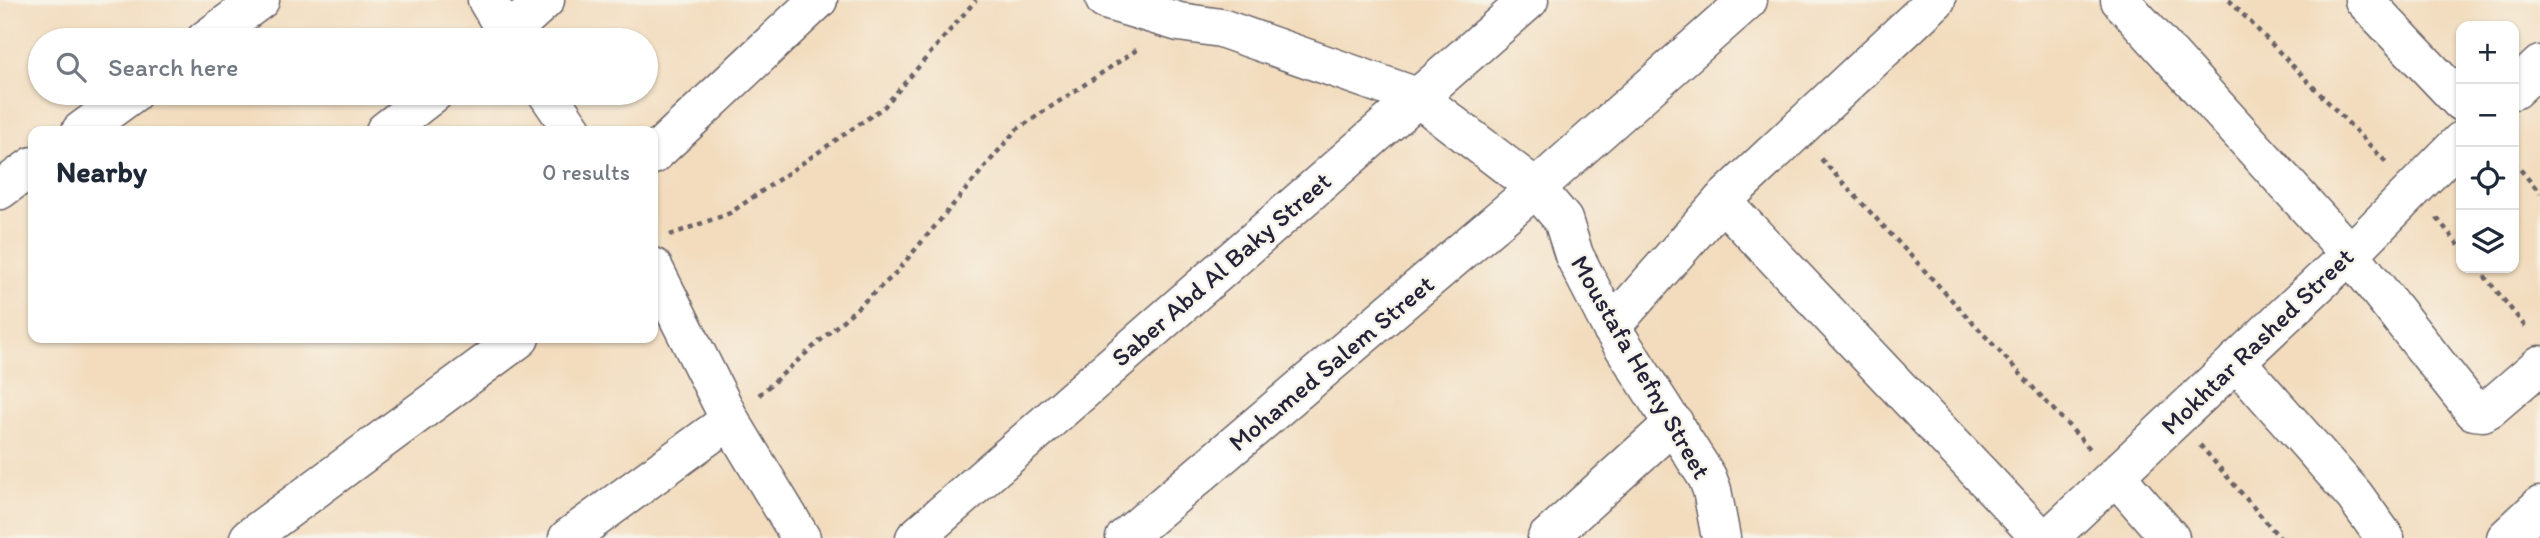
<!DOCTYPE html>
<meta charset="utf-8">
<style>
:root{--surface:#fff;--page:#f2f2f3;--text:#1f2937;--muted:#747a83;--line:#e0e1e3}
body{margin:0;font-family:Itim,sans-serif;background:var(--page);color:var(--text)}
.controls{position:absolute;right:21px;top:21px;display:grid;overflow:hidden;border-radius:14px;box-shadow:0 2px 5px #0004}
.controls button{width:63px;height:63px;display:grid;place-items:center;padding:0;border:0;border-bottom:2px solid var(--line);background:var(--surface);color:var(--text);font:35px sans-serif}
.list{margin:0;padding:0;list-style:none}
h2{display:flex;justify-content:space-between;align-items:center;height:91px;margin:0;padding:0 28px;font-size:30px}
h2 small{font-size:23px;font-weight:400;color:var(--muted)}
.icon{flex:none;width:38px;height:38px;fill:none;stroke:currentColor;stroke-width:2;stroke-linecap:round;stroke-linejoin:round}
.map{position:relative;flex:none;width:2540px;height:538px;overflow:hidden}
.search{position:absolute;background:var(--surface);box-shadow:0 2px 5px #0004;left:28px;top:28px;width:630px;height:77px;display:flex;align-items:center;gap:18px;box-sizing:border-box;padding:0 24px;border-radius:38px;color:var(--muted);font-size:26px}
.panel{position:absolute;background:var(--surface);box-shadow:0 2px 5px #0004;left:28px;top:126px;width:630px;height:217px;border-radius:14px}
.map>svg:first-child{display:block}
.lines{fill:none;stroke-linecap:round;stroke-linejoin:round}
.minor-casing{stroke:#6b6368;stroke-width:41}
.path{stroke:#6b6368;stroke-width:4.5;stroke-dasharray:5 5;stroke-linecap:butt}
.minor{stroke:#fff;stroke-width:38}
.labels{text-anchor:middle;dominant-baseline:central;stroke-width:5;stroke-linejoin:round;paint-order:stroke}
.street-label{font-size:26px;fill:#22223b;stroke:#f7f3e8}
</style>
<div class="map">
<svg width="2540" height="538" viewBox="0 0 2540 538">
<rect width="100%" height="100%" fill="#f7f3e8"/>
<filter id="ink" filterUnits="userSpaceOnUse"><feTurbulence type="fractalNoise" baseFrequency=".0143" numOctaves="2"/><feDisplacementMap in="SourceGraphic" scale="14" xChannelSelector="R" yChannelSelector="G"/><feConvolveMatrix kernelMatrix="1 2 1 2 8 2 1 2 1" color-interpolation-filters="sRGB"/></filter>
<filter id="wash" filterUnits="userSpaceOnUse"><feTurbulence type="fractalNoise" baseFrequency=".00686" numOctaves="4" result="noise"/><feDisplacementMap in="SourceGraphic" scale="28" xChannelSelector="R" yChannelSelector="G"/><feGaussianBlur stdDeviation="1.57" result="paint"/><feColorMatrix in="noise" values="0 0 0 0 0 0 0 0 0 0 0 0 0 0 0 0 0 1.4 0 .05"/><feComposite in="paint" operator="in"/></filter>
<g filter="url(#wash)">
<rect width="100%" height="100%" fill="#f2dcbd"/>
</g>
<g filter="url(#ink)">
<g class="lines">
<defs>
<g id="minor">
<path d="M487,0L511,40"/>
<path d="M1105,0L1179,22L1221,28L1417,97L1536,188L1563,220L1574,255L1611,327L1707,477L1712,490L1721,538"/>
<path d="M2120,0L2350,254L2474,411L2483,412L2490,408L2540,365"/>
<path d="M2364,0L2461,102"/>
<path d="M205,40L260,0"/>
<path d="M501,40L545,0"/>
<path d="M2514,90L2540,65"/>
<path d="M547,93L573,131"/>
<path d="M81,131L133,93"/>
<path d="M385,131L434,93"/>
<path d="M653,155L818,0"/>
<path d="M0,190L33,166"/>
<path d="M1722,201L2041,538"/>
<path d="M653,267L730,420L801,538"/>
<path d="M1611,327L1722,201L1936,0"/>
<path d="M2236,361L2354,495L2385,538"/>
<path d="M2116,476L2170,538"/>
<path d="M249,538L520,338"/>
<path d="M568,538L730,420"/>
<path d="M915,538L1529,0"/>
<path d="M1125,538L1536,188L1748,0"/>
<path d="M1547,538L1674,423"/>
<path d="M2049,538L2350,254L2461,141"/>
<path d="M2506,538L2540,506"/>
</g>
</defs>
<use href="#minor" class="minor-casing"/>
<g class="path">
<path d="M2229,0L2387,163"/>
<path d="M1821,159L2091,450"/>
<path d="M2514,162L2540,193"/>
<path d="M2437,218L2461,248"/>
<path d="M670,235L730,213L884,107L976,0"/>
<path d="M2478,268L2528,330"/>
<path d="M759,395L893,276L1016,130L1138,49"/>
<path d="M2200,445L2280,538"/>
</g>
<use href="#minor" class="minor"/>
</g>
</g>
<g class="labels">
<g class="street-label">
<text transform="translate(1221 269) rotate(-41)">Saber Abd Al Baky Street</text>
<text transform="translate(2257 341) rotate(-44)">Mokhtar Rashed Street</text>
<text transform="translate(1331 363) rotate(-40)">Mohamed Salem Street</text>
<text transform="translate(1641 367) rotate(60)">Moustafa Hefny Street</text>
</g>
</g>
</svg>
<div class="controls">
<button>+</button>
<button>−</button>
<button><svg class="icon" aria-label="locate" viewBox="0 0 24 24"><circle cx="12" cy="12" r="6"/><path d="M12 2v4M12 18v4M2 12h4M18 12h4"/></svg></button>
<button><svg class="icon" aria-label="layers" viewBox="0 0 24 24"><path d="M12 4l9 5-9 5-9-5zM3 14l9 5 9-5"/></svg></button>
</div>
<div class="search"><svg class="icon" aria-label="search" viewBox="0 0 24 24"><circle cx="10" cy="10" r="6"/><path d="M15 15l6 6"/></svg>Search here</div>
<section class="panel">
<h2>Nearby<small>0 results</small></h2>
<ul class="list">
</ul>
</section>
</div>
